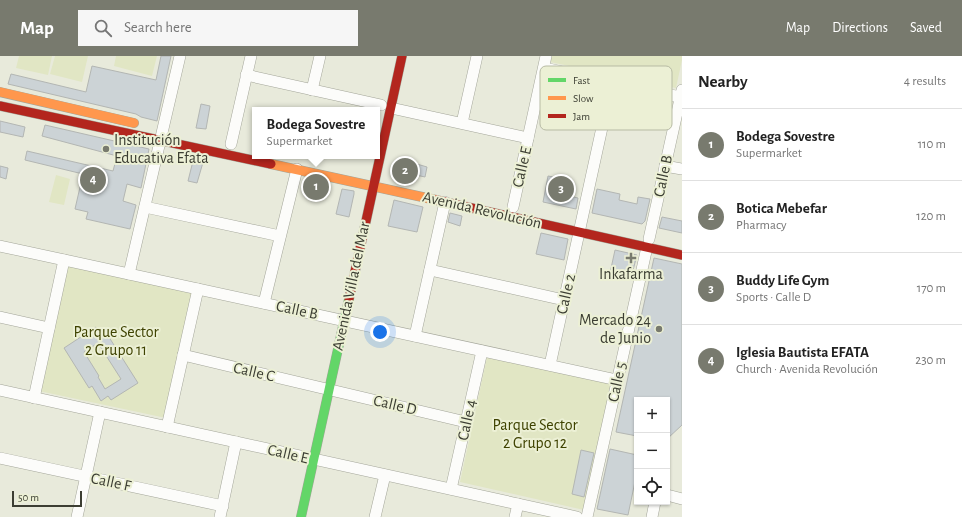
<!DOCTYPE html>
<meta charset="utf-8">
<style>
:root{--surface:#fff;--page:#f6f6f6;--text:#222;--muted:#767676;--line:#e0e0e0;--accent:#787a6e}
body{margin:0;font-family:"Alegreya Sans",sans-serif;background:var(--page);color:var(--text)}
.controls{position:absolute;right:12px;bottom:12px;display:grid;overflow:hidden;border-radius:0px;box-shadow:0 1px 3px #0004}
.controls button{width:36px;height:36px;display:grid;place-items:center;padding:0;border:0;border-bottom:1px solid var(--line);background:var(--surface);color:var(--text);font:20px sans-serif}
.scale{position:absolute;left:12px;bottom:10px;width:70px;box-sizing:border-box;padding-left:4px;border:2px solid #3c3e33;border-top:0;font-size:11px;line-height:14px;white-space:nowrap;color:#3c3e33;-webkit-text-stroke:3px #ecf0d5;paint-order:stroke}
.you{position:absolute;left:380px;top:276px;width:14px;height:14px;margin:-10px;border:3px solid #fff;border-radius:50%;background:#1a73e8;box-shadow:0 0 0 6px #1a73e833}
.badge{display:grid;place-items:center;width:26px;height:26px;border-radius:50%;background:var(--accent);color:#fff;font-size:13px;font-weight:700}
.pin{position:absolute;translate:-50% -50%;border:2px solid #fff;box-shadow:0 1px 4px #0006}
.popup{position:absolute;left:252px;top:51px;width:128px;height:52px;box-sizing:border-box;display:grid;place-content:center;border-radius:0px;background:var(--surface);filter:drop-shadow(0 1px 3px #0005);font-size:13px;white-space:nowrap;color:var(--muted)}
.popup b{font-size:15px;color:var(--text)}
.popup::after{content:'';position:absolute;left:50%;top:100%;margin-left:-8px;border:8px solid transparent;border-top-color:var(--surface)}
.list{margin:0;padding:0;list-style:none}
h2{display:flex;justify-content:space-between;align-items:center;height:52px;margin:0;padding:0 16px;font-size:17px}
h2 small{font-size:13px;font-weight:400;color:var(--muted)}
.list li{display:grid;grid-template-columns:26px 1fr auto;gap:12px;align-items:center;box-sizing:border-box;height:72px;padding:0 16px;border-top:1px solid var(--line)}
.list b{display:block;font-size:15px;white-space:nowrap}
.list p{margin:0;font-size:13px;white-space:nowrap;color:var(--muted)}
.list em{font-size:13px;font-style:normal;color:var(--muted)}
.icon{flex:none;width:22px;height:22px;fill:none;stroke:currentColor;stroke-width:2;stroke-linecap:round;stroke-linejoin:round}
.map{position:relative;flex:none;width:682px;height:461px;overflow:hidden}
header{display:flex;align-items:center;gap:24px;box-sizing:border-box;height:56px;padding:0 20px;background:var(--accent);color:#fff}
header strong{font-size:19px}
nav{display:flex;gap:22px;margin-inline-start:auto;font-size:14px}
.search{width:280px;height:36px;background:var(--page);display:flex;align-items:center;gap:10px;box-sizing:border-box;padding:0 14px;border-radius:0px;color:var(--muted);font-size:15px}
main{display:flex}
aside{flex:1;background:var(--surface)}
.map>svg:first-child{display:block}
.green{fill:#e1e6c4}
.building{fill:#ccd3d6;stroke:#b3b6b3;fill-rule:evenodd}
.lines{fill:none;stroke-linecap:round;stroke-linejoin:round}
.street-casing{stroke:#a3a599;stroke-width:12}
.fast-casing{stroke:#a3a599;stroke-width:10}
.slow-casing{stroke:#a3a599;stroke-width:10}
.jam-casing{stroke:#a3a599;stroke-width:10}
.street{stroke:#fcfcfa;stroke-width:11}
.fast{stroke:#63d668;stroke-width:9}
.slow{stroke:#ff974d;stroke-width:9}
.jam{stroke:#b3261e;stroke-width:9}
.poi-dot{fill:#787a6e;stroke:#ecf0d5;stroke-width:1.5}
.labels{text-anchor:middle;dominant-baseline:central;stroke-width:4;stroke-linejoin:round;paint-order:stroke}
.poi-label{font-size:16px;fill:#3c3e33;stroke:#ecf0d5;text-anchor:start}
.street-label{font-size:16px;fill:#3c3e33;stroke:#ecf0d5}
.park-label{font-size:16px;fill:#3e4200;stroke:#ecf0d5}
.key{fill:#ecf0d5;stroke:#b7bba4;stroke-width:1}
.key-label{font-size:11px;fill:#3c3e33}
</style>
<header>
<strong>Map</strong>
<div class="search"><svg class="icon" aria-label="search" viewBox="0 0 24 24"><circle cx="10" cy="10" r="6"/><path d="M15 15l6 6"/></svg>Search here</div>
<nav><a>Map</a><a>Directions</a><a>Saved</a></nav>
</header>
<main>
<div class="map">
<svg width="682" height="461" viewBox="0 0 682 461">
<rect width="100%" height="100%" fill="#e8eadb"/>
<g class="green">
<path d="M19,0H52L48,19L16,12Z"/>
<path d="M55,0H88L82,26L50,18Z"/>
<path d="M116,0H157L152,20L114,10Z"/>
<path d="M551,0H682V4L676,32L550,6Z"/>
<path d="M56,119L70,123L64,149L49,146Z"/>
<path d="M67,209L193,235L166,362L39,335Z"/>
<path d="M487,301L611,327L584,454L460,426Z"/>
</g>
<g class="building">
<path d="M161,0H171L157,65L141,61L136,58L8,28L11,18L86,36L92,10L156,24Z"/>
<path d="M201,48L210,50L206,73L196,72Z"/>
<path d="M0,65L25,71L23,81L0,76Z"/>
<path d="M45,69L149,93L141,132L127,128L123,145L136,149L130,173L86,163L88,156L75,153L83,118L25,104L27,95L113,115L117,100L42,80Z"/>
<path d="M194,101L204,103L197,127L188,125Z"/>
<path d="M400,103L427,111L425,121L398,115Z"/>
<path d="M0,110L8,112L6,123L0,121Z"/>
<path d="M548,120L559,122L558,126L567,127L565,139L578,142L576,153L543,146Z"/>
<path d="M312,126L321,128L318,143L309,141Z"/>
<path d="M342,133L354,135V138L349,161L336,158Z"/>
<path d="M597,133L620,138L619,144L637,148L638,141L650,143L645,165L642,168L592,157Z"/>
<path d="M394,144L423,151L417,176L388,170Z"/>
<path d="M450,157L462,160L460,170L448,166Z"/>
<path d="M662,161L682,165V177L659,172Z"/>
<path d="M541,177L568,183L564,204L536,198Z"/>
<path d="M615,194L637,199L631,222L610,217Z"/>
<path d="M654,202L682,208V369L667,383V344H637V380L616,376Z"/>
<path d="M96,271L102,281L107,278L138,327L111,344L108,340L101,345L92,330L89,332L64,292ZM98,287L121,323L105,333L98,321L99,320L84,296Z"/>
<path d="M610,393L637,399V416L628,459L597,453Z"/>
<path d="M581,394L594,397L584,441L572,438Z"/>
</g>
<g class="lines">
<defs>
<g id="street">
<path d="M544,12L680,41"/>
<path d="M246,19L381,49"/>
<path d="M312,34L320,0"/>
<path d="M391,52L528,82"/>
<path d="M462,67L477,0"/>
<path d="M231,88L251,0"/>
<path d="M665,110L682,113"/>
<path d="M145,151L280,180"/>
<path d="M513,151L546,0"/>
<path d="M649,183L682,34"/>
<path d="M0,190L617,324"/>
<path d="M430,214L564,244"/>
<path d="M129,218L180,0"/>
<path d="M264,247L297,113"/>
<path d="M0,261L49,272"/>
<path d="M415,280L445,146"/>
<path d="M183,299L466,366"/>
<path d="M550,309L612,26"/>
<path d="M0,334L577,461"/>
<path d="M34,342L64,204"/>
<path d="M167,371L198,233"/>
<path d="M0,402L223,450"/>
<path d="M451,433L482,295"/>
<path d="M667,439L682,443"/>
<path d="M77,461L100,356"/>
<path d="M220,461L236,386"/>
<path d="M375,461L385,419"/>
<path d="M515,461L518,448"/>
<path d="M587,461L647,191"/>
<path d="M652,461L655,446"/>
</g>
<path id="fast" d="M301,461L349,243"/>
<g id="slow">
<path d="M0,36L134,67"/>
<path d="M271,108L436,144"/>
</g>
<g id="jam">
<path d="M0,50L271,108"/>
<path d="M436,144L682,199"/>
<path d="M349,243L402,0"/>
</g>
</defs>
<use href="#street" class="street-casing"/>
<use href="#fast" class="fast-casing"/>
<use href="#slow" class="slow-casing"/>
<use href="#jam" class="jam-casing"/>
<use href="#street" class="street"/>
<use href="#fast" class="fast"/>
<use href="#slow" class="slow"/>
<use href="#jam" class="jam"/>
</g>
<g class="poi-dot">
<circle cx="106" cy="93" r="4"/>
<path d="M629 196h4v4h4v4h-4v4h-4v-4h-4v-4h4z"/>
<circle cx="659" cy="273" r="4"/>
</g>
<g class="labels">
<g class="poi-label">
<text x="114" y="84">Institución<tspan x="114" dy="18">Educativa Efata</tspan></text>
<text x="631" y="218" text-anchor="middle">Inkafarma</text>
<text x="651" y="264" text-anchor="end">Mercado 24<tspan x="651" dy="18">de Junio</tspan></text>
</g>
<g class="street-label">
<text transform="translate(522 111) rotate(-77)">Calle E</text>
<text transform="translate(663 120) rotate(-78)">Calle B</text>
<text transform="translate(482 154) rotate(13)">Avenida Revolución</text>
<text transform="translate(351 230) rotate(-78)">Avenida Villa del Mar</text>
<text transform="translate(566 238) rotate(-77)">Calle 2</text>
<text transform="translate(297 254) rotate(12)">Calle B</text>
<text transform="translate(254 316) rotate(13)">Calle C</text>
<text transform="translate(617 326) rotate(-78)">Calle 5</text>
<text transform="translate(395 349) rotate(13)">Calle D</text>
<text transform="translate(467 364) rotate(-78)">Calle 4</text>
<text transform="translate(288 398) rotate(13)">Calle E</text>
<text transform="translate(111 426) rotate(12)">Calle F</text>
</g>
<g class="park-label">
<text x="116" y="276">Parque Sector<tspan x="116" dy="18">2 Grupo 11</tspan></text>
<text x="535" y="369">Parque Sector<tspan x="535" dy="18">2 Grupo 12</tspan></text>
</g>
</g>
<rect x="540" y="10" width="132" height="64" rx="6" class="key"/>
<rect x="548" y="22" width="18" height="4" fill="#63d668"/>
<rect x="548" y="40" width="18" height="4" fill="#ff974d"/>
<rect x="548" y="58" width="18" height="4" fill="#b3261e"/>
<g class="key-label">
<text x="573" y="28">Fast</text>
<text x="573" y="46">Slow</text>
<text x="573" y="64">Jam</text>
</g>
</svg>
<div class="controls">
<button>+</button>
<button>−</button>
<button><svg class="icon" aria-label="locate" viewBox="0 0 24 24"><circle cx="12" cy="12" r="6"/><path d="M12 2v4M12 18v4M2 12h4M18 12h4"/></svg></button>
</div>
<div class="scale">50 m</div>
<div class="you"></div>
<div class="pin badge" style="left:316px;top:131px">1</div>
<div class="popup"><b>Bodega Sovestre</b>Supermarket</div>
<div class="pin badge" style="left:405px;top:115px">2</div>
<div class="pin badge" style="left:561px;top:133px">3</div>
<div class="pin badge" style="left:93px;top:124px">4</div>
</div>
<aside>
<h2>Nearby<small>4 results</small></h2>
<ul class="list">
<li><span class="badge">1</span><div><b>Bodega Sovestre</b><p>Supermarket</p></div><em>110 m</em></li>
<li><span class="badge">2</span><div><b>Botica Mebefar</b><p>Pharmacy</p></div><em>120 m</em></li>
<li><span class="badge">3</span><div><b>Buddy Life Gym</b><p>Sports · Calle D</p></div><em>170 m</em></li>
<li><span class="badge">4</span><div><b>Iglesia Bautista EFATA</b><p>Church · Avenida Revolución</p></div><em>230 m</em></li>
</ul>
</aside>
</main>
